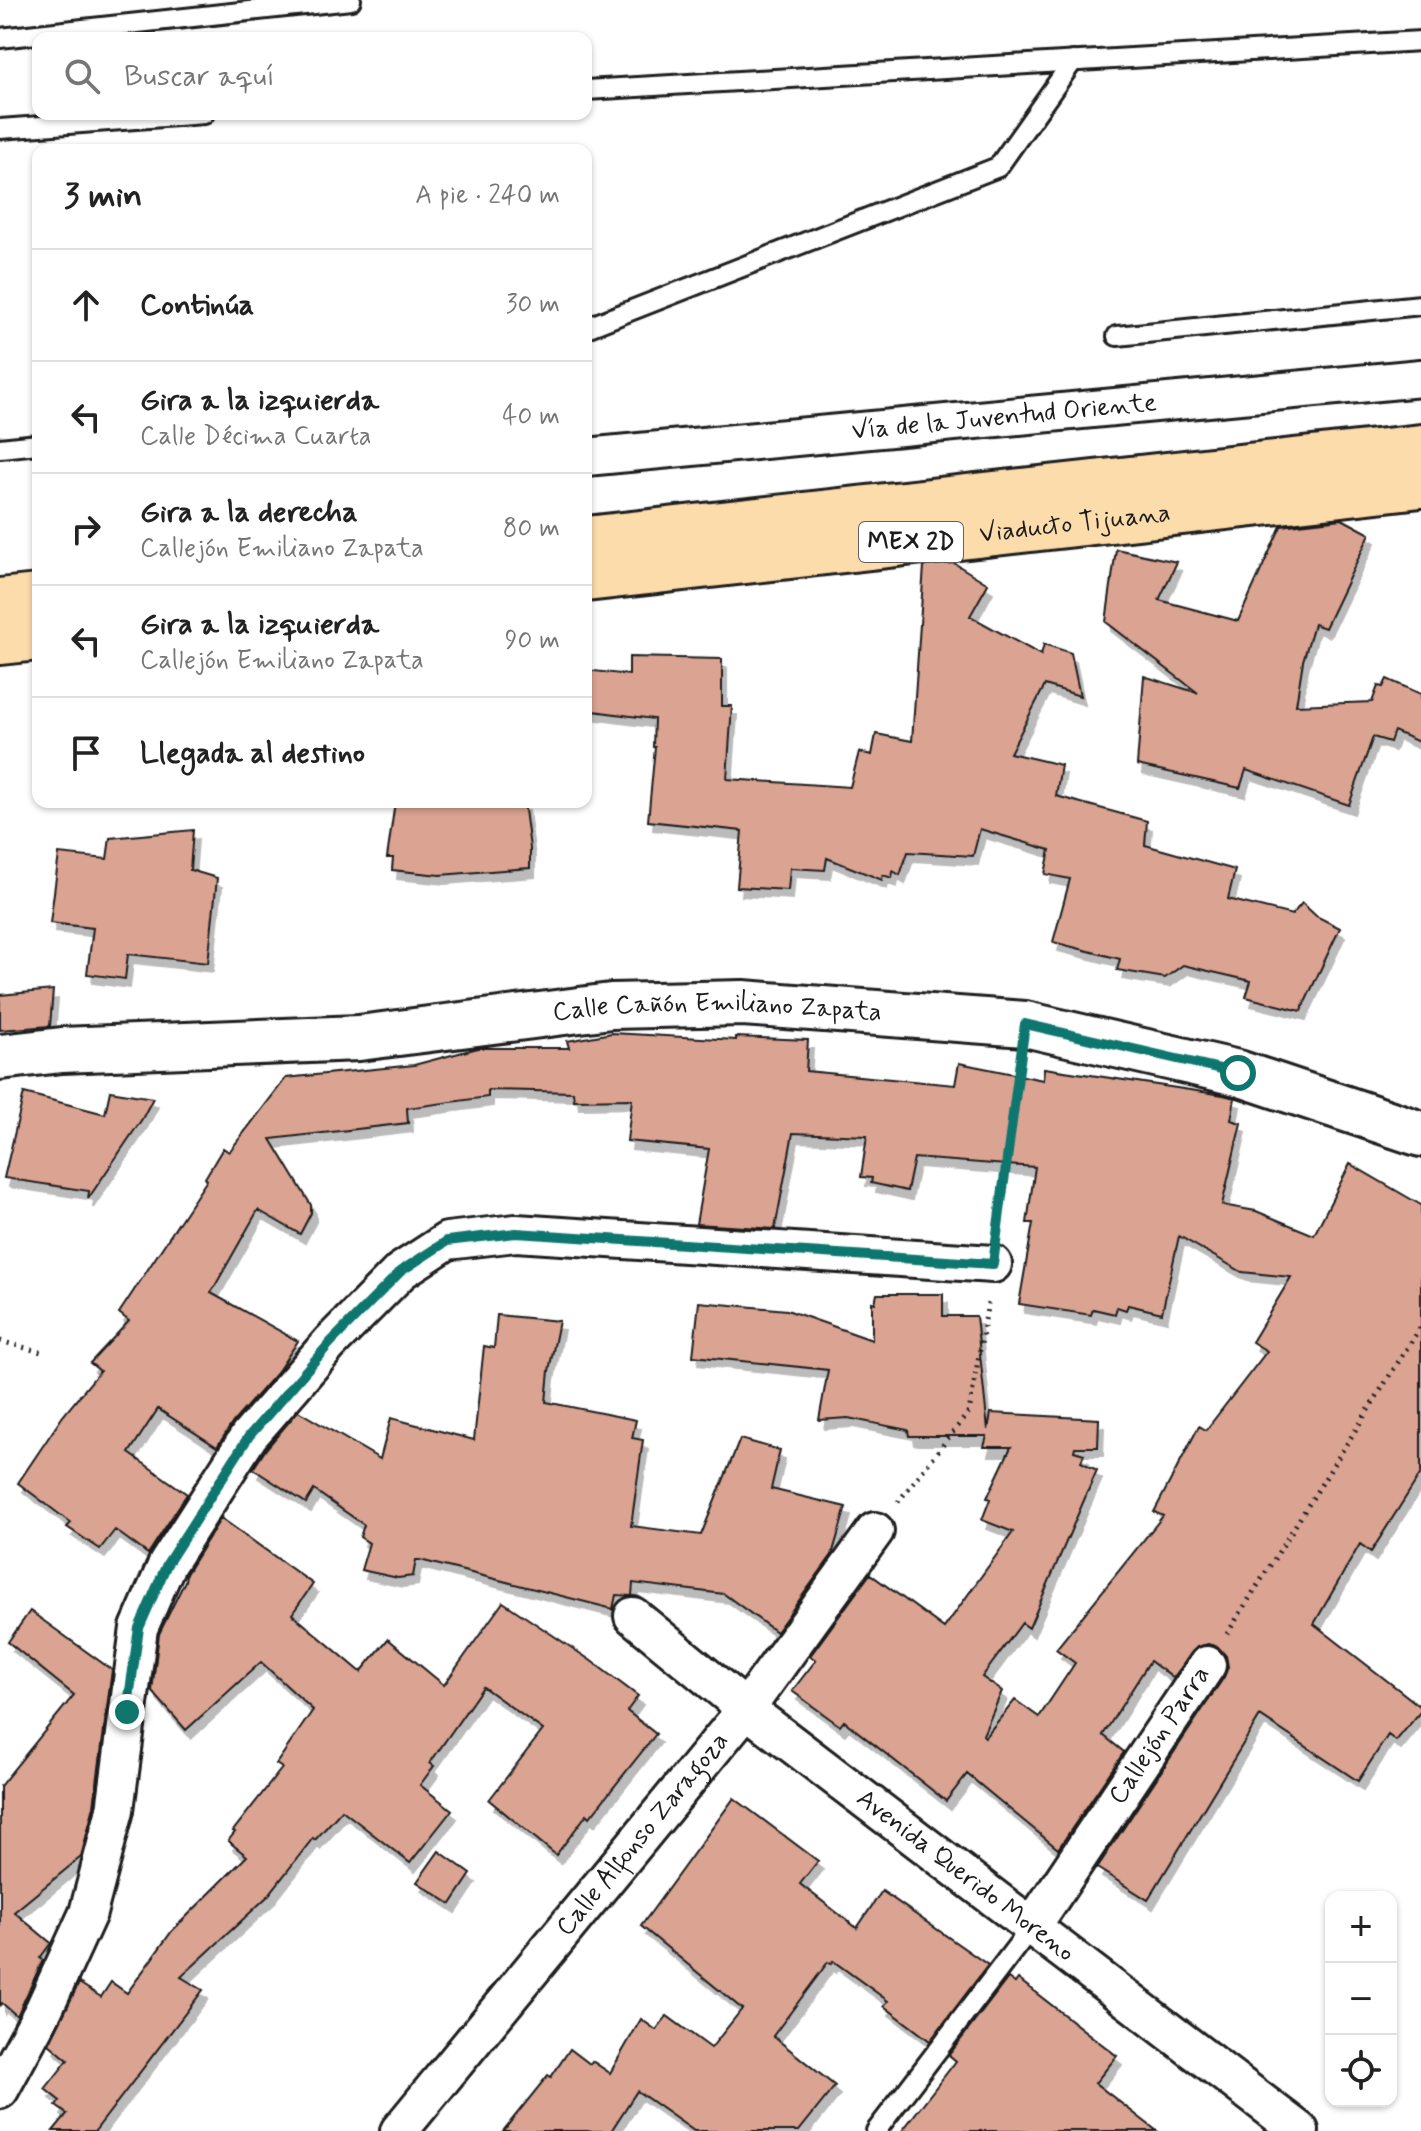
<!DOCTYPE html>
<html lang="es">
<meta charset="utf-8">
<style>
:root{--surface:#fff;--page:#f2f2f2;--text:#222;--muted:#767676;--line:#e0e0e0}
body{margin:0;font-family:Mynerve,sans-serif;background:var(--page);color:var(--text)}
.controls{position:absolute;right:24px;bottom:24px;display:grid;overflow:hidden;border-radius:16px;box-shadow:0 2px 6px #0004}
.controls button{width:72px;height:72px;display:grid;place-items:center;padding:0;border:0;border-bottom:2px solid var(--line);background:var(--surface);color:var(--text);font:40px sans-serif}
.stop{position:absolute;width:24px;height:24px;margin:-18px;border:6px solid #0f766e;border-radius:50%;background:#fff}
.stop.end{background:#0f766e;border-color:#fff;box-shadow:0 2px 8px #0008}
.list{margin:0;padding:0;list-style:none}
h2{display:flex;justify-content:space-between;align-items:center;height:104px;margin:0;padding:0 32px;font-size:34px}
h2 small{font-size:26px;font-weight:400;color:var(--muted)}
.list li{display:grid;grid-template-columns:52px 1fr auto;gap:24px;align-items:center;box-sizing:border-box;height:112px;padding:0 32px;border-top:2px solid var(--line)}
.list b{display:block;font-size:30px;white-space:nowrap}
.list p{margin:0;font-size:26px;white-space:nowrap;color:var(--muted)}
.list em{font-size:26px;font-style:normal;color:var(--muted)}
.icon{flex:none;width:44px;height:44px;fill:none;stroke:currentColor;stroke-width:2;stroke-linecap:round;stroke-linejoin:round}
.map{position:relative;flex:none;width:1421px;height:2131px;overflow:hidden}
.search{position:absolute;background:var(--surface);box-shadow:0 2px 6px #0004;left:32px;top:32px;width:560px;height:88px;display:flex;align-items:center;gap:20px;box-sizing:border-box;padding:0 28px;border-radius:16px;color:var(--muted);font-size:30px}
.panel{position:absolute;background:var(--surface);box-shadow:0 2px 6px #0004;left:32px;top:144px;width:560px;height:664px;border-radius:16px}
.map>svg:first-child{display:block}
.building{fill:#daa392;stroke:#1c1c1c;stroke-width:2;filter:url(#shadow)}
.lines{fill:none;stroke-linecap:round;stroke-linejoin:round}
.lane-casing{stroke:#1c1c1c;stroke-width:24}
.street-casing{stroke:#1c1c1c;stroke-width:42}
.secondary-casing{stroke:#1c1c1c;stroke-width:50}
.highway-casing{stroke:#1c1c1c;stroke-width:50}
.path{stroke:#1c1c1c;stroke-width:5;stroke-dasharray:2 6;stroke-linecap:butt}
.lane{stroke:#fff;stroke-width:18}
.street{stroke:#fff;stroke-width:36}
.secondary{stroke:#fff;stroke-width:44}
.highway{stroke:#fddcac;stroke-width:44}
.route{stroke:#0f766e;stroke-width:10}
.labels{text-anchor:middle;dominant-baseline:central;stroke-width:6;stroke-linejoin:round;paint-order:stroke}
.shield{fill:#fff;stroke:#606060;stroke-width:2}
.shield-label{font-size:24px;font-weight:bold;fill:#1c1c1c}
.street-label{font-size:26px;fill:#1c1c1c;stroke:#fff}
</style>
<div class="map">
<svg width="1421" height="2131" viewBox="0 0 1421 2131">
<defs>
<filter id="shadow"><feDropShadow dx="5" dy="9" stdDeviation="0" flood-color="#0004"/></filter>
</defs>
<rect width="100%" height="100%" fill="#fff"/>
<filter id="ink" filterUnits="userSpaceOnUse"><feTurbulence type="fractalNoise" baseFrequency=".0125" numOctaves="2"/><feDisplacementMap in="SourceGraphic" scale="16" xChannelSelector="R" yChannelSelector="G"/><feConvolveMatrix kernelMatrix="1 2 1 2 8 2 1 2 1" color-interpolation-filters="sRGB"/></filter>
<g filter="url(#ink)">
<g class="building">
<path d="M1342,519L1370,534L1325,628L1314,624L1303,661L1296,705L1372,702L1378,686L1383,687L1387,679L1421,694V743L1394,731L1390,742L1373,737L1349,805L1246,770L1240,788L1137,765L1144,676L1198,693L1106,622L1116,549L1177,562L1159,600L1238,621L1281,526Z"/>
<path d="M954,563L988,584L970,616L1041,655L1044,644L1071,653L1080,696L1045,685L1010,753L1061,765L1056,796L1147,821L1145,845L1235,870L1228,899L1292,915L1302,903L1316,916L1340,928L1301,1011L1246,997L1251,981L1183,965L1165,978L1117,970L1120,959L1053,942L1070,879L1045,874L1050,850L980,829L973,856L908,852L900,875L893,871L892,878L883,875L882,880L827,858L825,870L790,868L788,890L737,887L742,831L648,821L655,747H653L654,719L586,710V670L629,675V657L722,659V706H732L727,779L850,787L859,752L872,755L876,734L912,741L924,566Z"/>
<path d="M395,802H524L530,848V868L440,875L392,870L393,858H387Z"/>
<path d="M193,830L190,870L217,878L208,963L128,954L125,979L87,974L93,928L50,923L59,854L107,859L110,838Z"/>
<path d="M53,990L50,1026L0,1030V995Z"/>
<path d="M612,1033L736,1040V1037L808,1040L806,1071L955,1085L959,1063L1043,1080L1044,1068L1223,1095L1235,1098L1231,1120L1241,1123L1222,1205L1256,1211L1314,1235L1350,1164L1421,1205V1473L1371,1552L1360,1544L1314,1624L1421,1707V1711L1396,1741L1388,1735L1358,1781L1260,1716L1148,1900L1097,1868L1224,1677L1228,1667L1226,1656L1218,1647L1208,1644L1197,1647L1173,1678L1150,1661L1103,1735L1124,1752L1058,1849L967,1774L946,1801L844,1721L840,1726L792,1691L816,1660L810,1656L870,1574L944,1628L1013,1532L982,1520L990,1499L987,1498L1011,1447H984L987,1436H909L908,1430L848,1418L819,1420L828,1370L693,1356L699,1302L787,1310L872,1340V1302L875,1303L877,1294H943V1316H976L988,1430L991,1413L1099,1419L1098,1447H1075L1074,1451L1084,1454L1081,1462L1097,1470L1029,1628L1022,1623L982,1677L1002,1691L983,1735L985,1737L1015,1700L1039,1717L1075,1663L1056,1649L1163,1516L1154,1512L1199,1426L1206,1430L1267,1351L1252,1342L1291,1277L1242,1272L1179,1236L1162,1313L1128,1305L1126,1310L1117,1307L1115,1314L1093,1309L1091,1315L1019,1304L1033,1223H1027L1035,1167L914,1158L907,1191L871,1183L872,1178L861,1177L867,1136L793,1133L775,1229L696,1224L709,1149L627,1141L632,1099L574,1100L573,1092L488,1090V1097L407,1108L408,1123L271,1139L311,1205V1213L300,1234L258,1210L211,1293L298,1341L278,1371L233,1422L217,1447L158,1409L129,1453L187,1494L148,1554L115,1530L100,1549L67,1527L71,1523L18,1483L63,1416L100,1371L90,1363L129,1321L119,1313L207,1180L205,1178L223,1148L229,1152L286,1078L414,1065L478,1048H569L567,1041Z"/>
<path d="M110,1091L153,1098L142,1119L88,1199L89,1191L4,1178L24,1093L105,1114Z"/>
<path d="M497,1315L559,1321L549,1371L546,1402L636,1420L632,1438L643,1440L631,1526L701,1535L740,1439L780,1450L771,1489L846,1507L832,1555L776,1632L724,1594L633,1583L632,1596L616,1595L613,1609L420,1560H416L413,1576L398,1578L361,1570L369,1543L360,1537L364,1525L314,1490L306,1503L253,1469L266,1449L298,1411L380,1459L391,1418L474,1440L484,1346L494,1348Z"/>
<path d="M221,1518L313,1584L292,1614L361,1672L388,1639L444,1685L503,1602L590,1660L638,1696L627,1711L656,1734L590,1817L587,1814L556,1855L489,1800L543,1730L483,1687L430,1763L434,1766L420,1785L452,1810L410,1863L342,1810L315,1840L313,1838L268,1896L181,1977L203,1990L95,2131H53L67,2114L56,2106L60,2101L45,2089L68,2060L49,2044L79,1983L101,1997L111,1982L127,1993L172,1931L247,1856L228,1841L235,1832L233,1831L282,1768L276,1764L313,1710L261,1662L186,1730L152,1691L159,1634L185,1581L186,1574Z"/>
<path d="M30,1611L112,1670L94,1806L81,1857L14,1912L51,1943L40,1958L43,1960L17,2016L2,2003L0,2005V1786L74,1695L8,1642Z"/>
<path d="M734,1798L818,1861L800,1884L857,1928L882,1891L988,1965L930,2041L884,2006L888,2001L833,1961L831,1964L828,1962L773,2036L835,2086L799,2131H694L637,2091L611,2131H503L548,2075L551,2077L570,2049L590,2064L592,2061L610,2073L641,2019L656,2030L667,2016L711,2048L742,2009L641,1926Z"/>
<path d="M439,1851L471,1874L451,1904L417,1882Z"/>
<path d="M1008,1978L1015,1983L1018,1979L1117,2056L1095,2083L1157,2131H902L956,2061L949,2055Z"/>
</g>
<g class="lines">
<defs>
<g id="lane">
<path d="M0,38L351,0"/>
<path d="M586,90L1421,41"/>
<path d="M0,129L204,114"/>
<path d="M586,328L998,167L1073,61"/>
<path d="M1117,336L1421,305"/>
<path d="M0,448L38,444"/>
<path d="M876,2131L1033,1925"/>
</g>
<g id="street">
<path id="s1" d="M586,457L1421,378"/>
<path id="s2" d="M633,1616L746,1709L1300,2131"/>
<path id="s3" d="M1033,1925L1207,1665"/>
<path d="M0,2090L44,2009L88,1913L115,1810L139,1628L167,1564L249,1436L330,1343L401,1271L447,1241L516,1233L993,1264"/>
<path id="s4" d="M399,2131L746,1709L875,1531"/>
</g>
<g id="secondary">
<path id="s5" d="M0,1057L62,1050L359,1038L611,1006L743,1003L1025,1024L1238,1073L1421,1134"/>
</g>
<g id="highway">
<path d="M586,539L1421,447"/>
<path id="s6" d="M586,579L1421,485"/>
<path d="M0,601L38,597"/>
<path d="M0,642L38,638"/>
</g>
</defs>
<use href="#lane" class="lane-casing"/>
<use href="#street" class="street-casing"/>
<use href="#secondary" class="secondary-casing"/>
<use href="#highway" class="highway-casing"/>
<g class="path">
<path d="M999,1225L1020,1065"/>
<path d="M0,1341L41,1352"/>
<path d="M898,1502L969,1412L988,1303"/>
<path d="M1227,1634L1421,1326"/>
</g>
<use href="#lane" class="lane"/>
<use href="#street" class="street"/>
<use href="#secondary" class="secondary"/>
<use href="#highway" class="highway"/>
</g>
</g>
<g class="lines" filter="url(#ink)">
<path class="route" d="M127,1712L139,1628L167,1564L249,1436L330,1343L401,1271L447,1241L516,1233L993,1264L1025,1024L1238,1073"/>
</g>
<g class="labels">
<rect class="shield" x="859" y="522" width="104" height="40" rx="6"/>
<g class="shield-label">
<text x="911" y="542">MEX 2D</text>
</g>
<g class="street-label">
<text stroke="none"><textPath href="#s1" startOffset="420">Vía de la Juventud Oriente</textPath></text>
<text stroke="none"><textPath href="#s6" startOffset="492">Viaducto Tijuana</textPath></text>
<text stroke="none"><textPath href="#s5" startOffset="720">Calle Cañón Emiliano Zapata</textPath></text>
<text stroke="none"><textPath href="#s3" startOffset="228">Callejón Parra</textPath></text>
<text stroke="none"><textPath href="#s4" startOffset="384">Calle Alfonso Zaragoza</textPath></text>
<text stroke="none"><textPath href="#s2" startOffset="422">Avenida Querido Moreno</textPath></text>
</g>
</g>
</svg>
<div class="controls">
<button>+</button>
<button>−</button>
<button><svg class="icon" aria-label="locate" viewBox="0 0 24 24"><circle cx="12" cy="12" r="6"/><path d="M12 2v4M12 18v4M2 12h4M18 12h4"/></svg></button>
</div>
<div class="stop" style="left:1238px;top:1073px"></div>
<div class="stop end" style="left:127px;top:1712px"></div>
<div class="search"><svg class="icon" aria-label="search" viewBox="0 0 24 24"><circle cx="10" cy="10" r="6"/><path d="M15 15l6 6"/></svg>Buscar aquí</div>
<section class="panel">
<h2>3 min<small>A pie · 240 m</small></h2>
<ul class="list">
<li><svg class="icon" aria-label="ahead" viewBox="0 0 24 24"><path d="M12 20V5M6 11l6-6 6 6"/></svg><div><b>Continúa</b></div><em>30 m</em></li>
<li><svg class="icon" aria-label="left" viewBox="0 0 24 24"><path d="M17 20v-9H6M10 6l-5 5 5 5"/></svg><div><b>Gira a la izquierda</b><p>Calle Décima Cuarta</p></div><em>40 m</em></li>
<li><svg class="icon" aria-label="right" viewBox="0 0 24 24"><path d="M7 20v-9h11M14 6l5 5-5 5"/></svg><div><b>Gira a la derecha</b><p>Callejón Emiliano Zapata</p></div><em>80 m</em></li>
<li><svg class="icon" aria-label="left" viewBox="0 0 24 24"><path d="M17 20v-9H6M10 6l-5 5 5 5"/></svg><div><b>Gira a la izquierda</b><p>Callejón Emiliano Zapata</p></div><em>90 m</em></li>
<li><svg class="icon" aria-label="arrive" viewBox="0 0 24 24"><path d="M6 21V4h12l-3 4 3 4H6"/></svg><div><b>Llegada al destino</b></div></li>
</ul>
</section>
</div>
